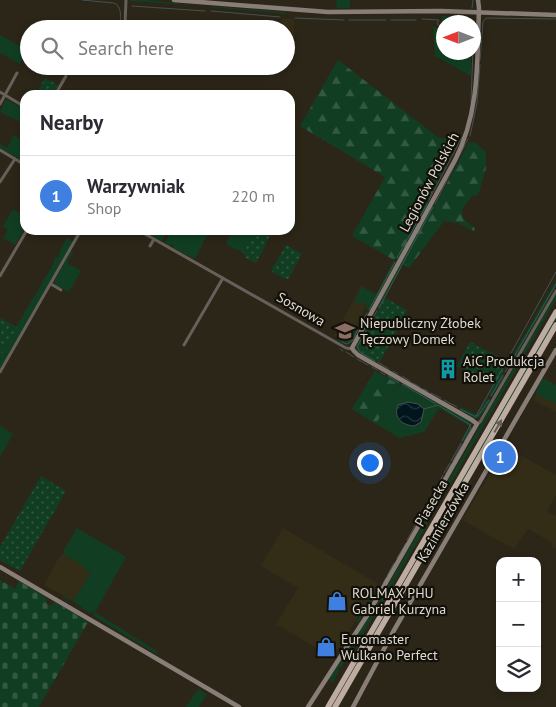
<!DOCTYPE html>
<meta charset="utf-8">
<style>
:root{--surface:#fff;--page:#f7f7f7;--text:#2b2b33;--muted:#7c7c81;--line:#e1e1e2;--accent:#64678d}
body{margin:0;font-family:"PT Sans",sans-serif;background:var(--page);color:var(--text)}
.controls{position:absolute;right:15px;bottom:15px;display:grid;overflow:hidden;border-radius:10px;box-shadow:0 2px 8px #0003}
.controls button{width:45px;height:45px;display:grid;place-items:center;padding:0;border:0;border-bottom:1px solid var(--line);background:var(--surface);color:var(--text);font:25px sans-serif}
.compass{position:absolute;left:436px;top:15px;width:45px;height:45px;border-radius:50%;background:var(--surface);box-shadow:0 2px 8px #0003;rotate:270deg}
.you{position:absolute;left:369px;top:462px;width:18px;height:18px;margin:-12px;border:4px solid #fff;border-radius:50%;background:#1a73e8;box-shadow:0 0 0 8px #1a73e833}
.badge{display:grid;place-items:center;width:32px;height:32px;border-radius:50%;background:var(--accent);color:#fff;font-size:16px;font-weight:700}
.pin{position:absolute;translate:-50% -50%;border:2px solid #fff;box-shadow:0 1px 5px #0006}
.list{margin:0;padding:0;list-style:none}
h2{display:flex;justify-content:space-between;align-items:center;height:65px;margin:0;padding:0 20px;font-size:21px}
h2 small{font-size:16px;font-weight:400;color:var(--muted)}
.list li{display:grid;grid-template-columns:32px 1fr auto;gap:15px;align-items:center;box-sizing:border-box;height:80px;padding:0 20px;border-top:1px solid var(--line)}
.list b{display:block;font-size:19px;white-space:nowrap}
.list p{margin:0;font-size:16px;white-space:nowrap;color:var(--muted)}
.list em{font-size:16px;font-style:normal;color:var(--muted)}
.icon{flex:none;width:28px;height:28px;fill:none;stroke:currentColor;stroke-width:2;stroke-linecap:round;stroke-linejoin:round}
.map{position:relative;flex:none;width:556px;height:707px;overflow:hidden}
.search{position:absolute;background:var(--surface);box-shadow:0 2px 8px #0003;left:20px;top:20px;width:275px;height:55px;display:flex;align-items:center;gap:12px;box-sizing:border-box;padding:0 18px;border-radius:28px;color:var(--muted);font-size:19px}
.panel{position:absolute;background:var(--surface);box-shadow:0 2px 8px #0003;left:20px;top:90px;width:275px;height:145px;border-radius:15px}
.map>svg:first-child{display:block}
.built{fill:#332c17}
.green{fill:#113e23}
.forest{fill:url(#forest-firs)}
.cemetery{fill:url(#cemetery-stones)}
.garden{fill:url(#garden-dots)}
.water{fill:url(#water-waves);stroke:#435153}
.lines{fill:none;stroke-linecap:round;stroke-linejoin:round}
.stream{stroke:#435153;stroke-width:1}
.street{stroke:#665f5a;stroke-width:3}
.secondary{stroke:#897e77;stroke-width:4.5}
.highway{stroke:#bdaca1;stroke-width:5.5}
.oneway{fill:#685e55}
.labels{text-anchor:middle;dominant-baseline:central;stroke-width:4.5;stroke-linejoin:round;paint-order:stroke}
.street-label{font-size:14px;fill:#dedbd2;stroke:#121009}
.poi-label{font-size:14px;fill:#dedbd2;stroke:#121009;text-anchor:start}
</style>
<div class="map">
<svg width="556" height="707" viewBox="0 0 556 707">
<defs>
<pattern id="forest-firs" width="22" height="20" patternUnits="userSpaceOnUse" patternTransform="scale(1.25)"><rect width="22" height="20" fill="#113e23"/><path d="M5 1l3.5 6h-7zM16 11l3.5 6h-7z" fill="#335942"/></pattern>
<pattern id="cemetery-stones" width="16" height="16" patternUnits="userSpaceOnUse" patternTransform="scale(1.25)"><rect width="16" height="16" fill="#113e23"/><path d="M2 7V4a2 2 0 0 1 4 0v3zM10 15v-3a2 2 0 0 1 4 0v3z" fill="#335942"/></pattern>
<pattern id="garden-dots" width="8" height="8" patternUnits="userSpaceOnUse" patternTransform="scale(1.25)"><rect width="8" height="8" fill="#113e23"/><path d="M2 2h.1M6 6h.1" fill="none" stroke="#335942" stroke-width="1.8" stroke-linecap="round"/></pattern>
<pattern id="water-waves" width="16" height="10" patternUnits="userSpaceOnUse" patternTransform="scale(1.25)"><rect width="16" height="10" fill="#00161c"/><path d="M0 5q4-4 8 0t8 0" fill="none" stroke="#25373c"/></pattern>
</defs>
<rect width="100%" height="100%" fill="#2c2618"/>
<g class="built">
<path d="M282,19H294V38L286,37V29H281Z"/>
<path d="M361,286L373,292L348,341L344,342L334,336Z"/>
<path d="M546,379L556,385V412L533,400Z"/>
<path d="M506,447L556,475V495L547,511L556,516V548H552L553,543L528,529L514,549L462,520Z"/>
<path d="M283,528L378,584L333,658L276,624L298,588L261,566Z"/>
<path d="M63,554L85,566L91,573L73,601L44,585L58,559Z"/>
</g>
<g class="green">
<path d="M131,0H147L208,6L130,1Z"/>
<path d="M336,0H350V8H337Z"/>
<path d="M211,6L285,12L287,14L210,7Z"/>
<path d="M442,16L467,17L472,22L443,23L442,22Z"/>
<path d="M433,26L442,30L443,28L444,52L471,53V76L435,56Z"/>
<path d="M0,35L27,50L20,64L0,53Z"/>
<path d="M6,99L25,109V114L20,122L0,112Z"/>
<path d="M14,135L25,142V149L20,159L0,148V144L7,148Z"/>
<path d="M13,209L25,216V228L15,245L3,238L8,230L3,226Z"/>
<path d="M151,230H168L162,241L149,234Z"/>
<path d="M172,230H203L208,233L195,259L173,248L174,245L172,244L170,246L165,243Z"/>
<path d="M233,230H256L243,253L226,244Z"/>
<path d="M67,238L73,242L0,369V354L54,263L53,262L56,257L58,258L60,253L59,252Z"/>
<path d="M71,251L73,252L67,263L81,271L69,292L55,285L54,282Z"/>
<path d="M393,261L396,262L370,310L365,308L367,304L363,302L361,304L354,301L362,287L373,293H377Z"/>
<path d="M401,263L403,265L379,308L377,307Z"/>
<path d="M556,280V287L515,358L512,356Z"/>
<path d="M556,295V300L385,598L345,662L340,668L339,667L338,670L339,671L333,682L328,679L373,611Z"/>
<path d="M556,317V320L456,494L454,493Z"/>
<path d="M368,323L371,325L376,360L375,362L359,353L356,348L358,341Z"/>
<path d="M356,325L360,328L352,342L346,345L337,340V338L344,342L348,341Z"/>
<path d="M388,374L400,381L398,384L401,386L403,383L471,422L472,429L465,442L461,440L469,426L439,408L424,432L400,438L376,424L398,385L387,377Z"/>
<path d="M501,374L505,376L492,397L488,395Z"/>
<path d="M543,378L556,385V404L535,393Z"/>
<path d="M487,398L491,401L479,418H474L460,410L461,407L476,414Z"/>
<path d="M0,426L13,434L0,457Z"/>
<path d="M77,528L126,557L95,612L158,652L156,654L97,618L93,615L94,612L92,611L91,614L73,601L63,598L64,596L73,601L91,573L83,568L84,566L63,554L64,550Z"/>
<path d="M372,595L374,597L358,623L356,622Z"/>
<path d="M198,689L207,694L199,707H186Z"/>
</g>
<g class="forest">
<path d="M338,60L439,138L461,137L428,201L435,206L469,142H474L486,152V168L478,195L472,196L462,209L463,219L475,228L474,231L458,223L444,221L409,268L395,258L394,260L352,236L385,177L300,126Z"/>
<path d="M375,371L398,384L376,424L352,409Z"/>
</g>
<path class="cemetery" d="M0,580L15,589L19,581L47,598L46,602L48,605H52L55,602L88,622L39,707H0Z"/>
<g class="garden">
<path d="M45,78L58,85L52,95H44L38,91Z"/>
<path d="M256,230L270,236L256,263L244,257L246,255L243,253Z"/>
<path d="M286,245L302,254L288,279H285L271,271Z"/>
<path d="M385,298L407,310L380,362L360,351L358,347Z"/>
<path d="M0,318L17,327L1,355L0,354Z"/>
<path d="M470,342L509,362L494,386L457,366Z"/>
<path d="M41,476L66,491L20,571L0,560V547Z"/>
</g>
<path class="water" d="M408,402L418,404L424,409L421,422L414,426C402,425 393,418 398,405Z"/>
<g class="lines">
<g class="stream">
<path d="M82,0L114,3C123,7 120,18 120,26"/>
<path d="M132,6L205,11"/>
<path d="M472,8L473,0"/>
<path d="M211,11L280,17"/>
<path d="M295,18L344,20"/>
<path d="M422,19L439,20L437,24L444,28"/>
<path d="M471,19L474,21L471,102"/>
<path d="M349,20H386"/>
<path d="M391,20H416"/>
<path d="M480,60L483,22L486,18L556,19"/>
<path d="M470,136L477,103L480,65"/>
<path d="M429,200L462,137"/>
<path d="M435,204L468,139"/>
<path d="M397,258L427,204"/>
<path d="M379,308L433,207"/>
<path d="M369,310L395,262"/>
<path d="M371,321L377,311"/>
<path d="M370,324L357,347L360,352L375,361"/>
<path d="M361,325L367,313"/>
<path d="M342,342L347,344L353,340L359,327"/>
<path d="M340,349L343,351"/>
<path d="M346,352L354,357"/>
<path d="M514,357L556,284"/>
<path d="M357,359L368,365"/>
<path d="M378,362L389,369"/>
<path d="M372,367L377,370"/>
<path d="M393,371L398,374"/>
<path d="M380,372L385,375"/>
<path d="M505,372L513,360"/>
<path d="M388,376L399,383"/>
<path d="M402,376L410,381"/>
<path d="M413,383L420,387"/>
<path d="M402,384L436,404"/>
<path d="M423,389L428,391"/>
<path d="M431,393L441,398"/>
<path d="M491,396L503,375"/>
<path d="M444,400L457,407"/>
<path d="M424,409L438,405L469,424L471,429L464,442"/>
<path d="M460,409L474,416H478L489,400"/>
<path d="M475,418L556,272"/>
<path d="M462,441L471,424"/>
<path d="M451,461L461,443"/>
<path d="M453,461L462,444"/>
<path d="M444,473L450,463"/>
<path d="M446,474L451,464"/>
<path d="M434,491L443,475"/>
<path d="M435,492L444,477"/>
<path d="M426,506L433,494"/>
<path d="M427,507L434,495"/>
<path d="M417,522L424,509"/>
<path d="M407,540L416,524"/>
<path d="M397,558L406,543"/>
<path d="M387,576L394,563"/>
<path d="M383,583L386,578"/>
</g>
<g class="street">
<path d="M125,25L126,0"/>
<path d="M0,92L25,107"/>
<path d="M55,95L66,76"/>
<path d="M0,104L17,73"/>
<path d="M0,150L25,165"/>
<path d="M20,162L25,152"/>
<path d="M0,182L15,159"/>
<path d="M138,230L346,348L353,349"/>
<path d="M150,246L154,239"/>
<path d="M0,276L27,230"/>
<path d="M51,284L61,290"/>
<path d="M184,345L223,278"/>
<path d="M0,372L81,230"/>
<path d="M477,424L480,422L556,291"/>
</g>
<g class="secondary">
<path d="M174,0L328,12L441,11L556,15"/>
<path d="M0,567L239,707"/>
<path d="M308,707L368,614L477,424L472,420L358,355L354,351L352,348L455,160C480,112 477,60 479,8L478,0"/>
<path d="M353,707L393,632L556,350"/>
</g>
<g class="highway">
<path d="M328,707L556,312"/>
<path d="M335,707L556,325"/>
</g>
</g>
<defs><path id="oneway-solid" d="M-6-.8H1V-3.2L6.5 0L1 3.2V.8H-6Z" transform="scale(1.25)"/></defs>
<use class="oneway" href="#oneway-solid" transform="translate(498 426) rotate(-60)"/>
<defs>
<symbol id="school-bare" viewBox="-9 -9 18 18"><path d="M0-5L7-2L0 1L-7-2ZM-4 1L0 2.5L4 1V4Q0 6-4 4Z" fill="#8d6e63" stroke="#121009" stroke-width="2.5" paint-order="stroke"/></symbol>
<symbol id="building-bare" viewBox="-9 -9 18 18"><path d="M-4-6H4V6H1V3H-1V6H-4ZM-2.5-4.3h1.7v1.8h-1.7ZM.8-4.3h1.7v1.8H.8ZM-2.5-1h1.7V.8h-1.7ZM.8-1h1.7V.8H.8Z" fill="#0f9aa8" stroke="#121009" stroke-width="2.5" paint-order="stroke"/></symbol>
<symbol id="shop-bare" viewBox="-9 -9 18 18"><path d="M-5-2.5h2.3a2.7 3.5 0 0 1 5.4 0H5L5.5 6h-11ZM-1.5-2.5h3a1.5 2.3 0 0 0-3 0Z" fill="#3f7fe0" stroke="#121009" stroke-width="2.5" paint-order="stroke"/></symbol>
</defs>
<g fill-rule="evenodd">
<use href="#school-bare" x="331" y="317" width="28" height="28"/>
<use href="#building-bare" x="434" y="355" width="28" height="28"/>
<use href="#shop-bare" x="323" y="587" width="28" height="28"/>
<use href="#shop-bare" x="312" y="633" width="28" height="28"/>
</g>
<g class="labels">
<g class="street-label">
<text transform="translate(429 182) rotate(-62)">Legionów Polskich</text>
<text transform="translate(301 309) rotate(30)">Sosnowa</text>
<text transform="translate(431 503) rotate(-60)">Piasecka</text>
<text transform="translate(443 522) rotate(-60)">Kazimierzówka</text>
</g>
<g class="poi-label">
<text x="360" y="323">Niepubliczny Żłobek<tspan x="360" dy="16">Tęczowy Domek</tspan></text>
<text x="463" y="361">AiC Produkcja<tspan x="463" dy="16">Rolet</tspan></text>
<text x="352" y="593">ROLMAX PHU<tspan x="352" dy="16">Gabriel Kurzyna</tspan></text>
<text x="341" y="639">Euromaster<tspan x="341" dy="16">Wulkano Perfect</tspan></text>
</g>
</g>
</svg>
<div class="controls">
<button>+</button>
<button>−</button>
<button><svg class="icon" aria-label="layers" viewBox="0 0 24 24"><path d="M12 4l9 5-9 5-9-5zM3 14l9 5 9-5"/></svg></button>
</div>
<svg class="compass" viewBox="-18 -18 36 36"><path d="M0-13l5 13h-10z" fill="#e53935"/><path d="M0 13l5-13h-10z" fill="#7c7c81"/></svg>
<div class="you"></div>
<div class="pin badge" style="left:500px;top:457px;background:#3f7fe0">1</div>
<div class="search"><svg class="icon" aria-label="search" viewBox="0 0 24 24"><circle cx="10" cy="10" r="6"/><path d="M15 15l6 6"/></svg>Search here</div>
<section class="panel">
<h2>Nearby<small></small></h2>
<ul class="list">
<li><span class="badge" style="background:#3f7fe0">1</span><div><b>Warzywniak</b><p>Shop</p></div><em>220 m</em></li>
</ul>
</section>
</div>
